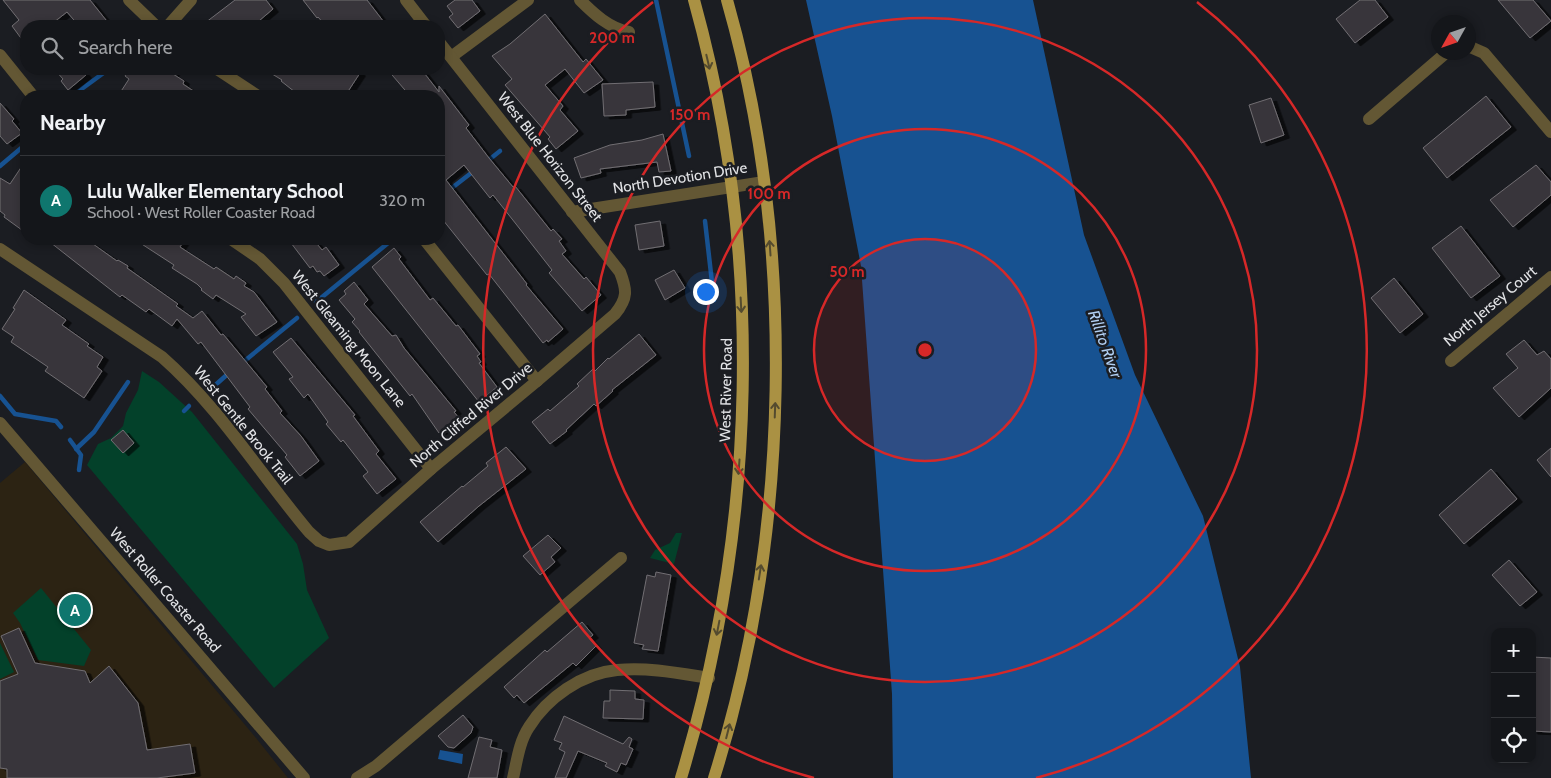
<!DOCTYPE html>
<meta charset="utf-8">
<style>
:root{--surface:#14161a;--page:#212327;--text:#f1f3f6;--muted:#9d9fa2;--line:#333539;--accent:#0f766e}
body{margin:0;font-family:Cabin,sans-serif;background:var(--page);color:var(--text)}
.controls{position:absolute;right:15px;bottom:15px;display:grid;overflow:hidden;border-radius:10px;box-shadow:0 2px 8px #0003}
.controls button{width:45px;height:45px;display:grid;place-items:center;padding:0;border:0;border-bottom:1px solid var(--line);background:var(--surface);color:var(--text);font:25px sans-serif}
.compass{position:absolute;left:1431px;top:15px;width:45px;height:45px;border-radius:50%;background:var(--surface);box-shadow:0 2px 8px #0003;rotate:230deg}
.you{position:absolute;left:705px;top:291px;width:18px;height:18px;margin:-12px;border:4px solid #fff;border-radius:50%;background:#1a73e8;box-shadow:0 0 0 8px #1a73e833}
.badge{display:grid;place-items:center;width:32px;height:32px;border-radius:50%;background:var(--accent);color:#fff;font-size:16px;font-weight:700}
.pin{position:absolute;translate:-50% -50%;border:2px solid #fff;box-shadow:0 1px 5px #0006}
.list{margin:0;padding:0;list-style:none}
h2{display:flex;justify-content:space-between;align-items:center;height:65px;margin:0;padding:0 20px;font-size:21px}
h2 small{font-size:16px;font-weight:400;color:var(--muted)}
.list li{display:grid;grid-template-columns:32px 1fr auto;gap:15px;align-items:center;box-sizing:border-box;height:90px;padding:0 20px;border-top:1px solid var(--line)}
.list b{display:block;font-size:19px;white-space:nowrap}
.list p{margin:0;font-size:16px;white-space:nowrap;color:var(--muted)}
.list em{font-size:16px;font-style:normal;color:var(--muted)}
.icon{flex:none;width:28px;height:28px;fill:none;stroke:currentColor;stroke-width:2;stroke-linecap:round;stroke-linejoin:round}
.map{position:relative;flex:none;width:1551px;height:778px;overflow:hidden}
.search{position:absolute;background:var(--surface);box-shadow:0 2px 8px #0003;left:20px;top:20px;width:425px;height:55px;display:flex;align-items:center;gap:12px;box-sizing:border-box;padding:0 18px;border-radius:20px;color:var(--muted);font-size:19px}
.panel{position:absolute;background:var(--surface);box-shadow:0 2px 8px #0003;left:20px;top:90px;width:425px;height:155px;border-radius:20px}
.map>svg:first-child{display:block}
.education{fill:#2c2313}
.green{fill:#03412a}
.water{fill:#175291}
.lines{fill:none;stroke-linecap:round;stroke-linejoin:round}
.stream{stroke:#175291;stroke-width:4.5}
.building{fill:#39363a;stroke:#716e73;filter:url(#shadow)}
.minor{stroke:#635734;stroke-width:12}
.major{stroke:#aa9143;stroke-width:12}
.oneway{stroke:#544b2f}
.ring{fill:none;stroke:#d62828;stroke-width:2.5}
.labels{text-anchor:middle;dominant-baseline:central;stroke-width:5;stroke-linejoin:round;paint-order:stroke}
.street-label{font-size:15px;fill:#e2e3e6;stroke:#1b1d22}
.water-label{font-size:16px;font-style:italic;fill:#b1cff3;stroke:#1b1d22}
.centre{fill:#d62828;stroke:#1b1d22;stroke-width:2.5}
.ring-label{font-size:15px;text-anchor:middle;font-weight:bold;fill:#d62828;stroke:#1b1d22;stroke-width:5;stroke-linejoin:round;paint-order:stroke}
</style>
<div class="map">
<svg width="1551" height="778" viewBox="0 0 1551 778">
<defs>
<filter id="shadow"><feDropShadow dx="5.5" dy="3" stdDeviation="0" flood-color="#0009"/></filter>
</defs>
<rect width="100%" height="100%" fill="#1b1d22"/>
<path class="education" d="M25,462L256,738L288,778H0V483Z"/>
<g class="green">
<path d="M142,371L159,382L192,412L297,544L303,564L307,590L329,638L274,688L87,465L98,444L111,438L123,426L126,413L138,390Z"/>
<path d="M676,533H682L674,564L650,558L655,550L670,543Z"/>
<path d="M41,588L91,650L84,666L38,660L20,623L13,613Z"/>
<path d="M0,643L14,672L0,679Z"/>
</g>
<g class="water">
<path d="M806,0H1033L1084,235L1135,375L1203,516L1240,667L1251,778H893L892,694L861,266L832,116Z"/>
<path d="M440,750L463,754L462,764L438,759Z"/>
</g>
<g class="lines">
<g class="stream">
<path d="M656,0L689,156"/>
<path d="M72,96L109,69"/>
<path d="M485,163L500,151"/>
<path d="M0,166L26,144"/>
<path d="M439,198L475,170"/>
<path d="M705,221L714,300"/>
<path d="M316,302L393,239"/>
<path d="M242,363L297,318"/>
<path d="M212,388L230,372"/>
<path d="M0,396L15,414L56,421L61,427"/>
<path d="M184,411L189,406"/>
<path d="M70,440L81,455L79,470"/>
<path d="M76,449L94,432L128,382"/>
</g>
</g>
<g class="building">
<path d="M3,0H90L106,20L97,26H79L67,12L49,26H26V45L12,26L19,20Z"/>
<path d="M235,0H266L273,9L253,26H201Z"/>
<path d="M303,0H367L387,26H326L318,17L317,18Z"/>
<path d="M455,0H472L480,11L458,28L449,17L453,14L447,6Z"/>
<path d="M1360,0H1375L1388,17L1355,43L1336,19Z"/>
<path d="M1498,0H1533L1551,21L1530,38Z"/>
<path d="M545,14L583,62L586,59L603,80L584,93L565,69L545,85L563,106L560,110L578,131L556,149L548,139L550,137L505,85L512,79L492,56L510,44Z"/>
<path d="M54,69H81L86,75L68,90L61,81L63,79Z"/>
<path d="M130,69H176L173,74L184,81L183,84L201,96H118L129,79L125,76Z"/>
<path d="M264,69H352L360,73L345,96H300L281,81L282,80Z"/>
<path d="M387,69H421L439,92V86L469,125L466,128L489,158L513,187L515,186L551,231L553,229L562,239L559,241L566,251L562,254L584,279L586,277L601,295L582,311L549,273L552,270L516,224L493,195L490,198L464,165L446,180L527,284L526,285L563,329L548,342L547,340L543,343L489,274L487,275L439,215V96H410Z"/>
<path d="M653,82L655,107L626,110V115L604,116L602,84Z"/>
<path d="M1486,96L1511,127L1447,178L1423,148Z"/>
<path d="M1271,98L1284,135L1261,143L1249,105Z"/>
<path d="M0,103L14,119L12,121L22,133L7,144L0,136Z"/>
<path d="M663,134L671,171L659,172L657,162L600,169L601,173L581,178L574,158L610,145L642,140Z"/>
<path d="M26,160V233L4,217L5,215L0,211V178L10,184Z"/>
<path d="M1536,165L1551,182V195L1513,227L1490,200Z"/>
<path d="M660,221L664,246L639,250L635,225Z"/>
<path d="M1461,226L1500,276L1471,298L1432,248Z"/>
<path d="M46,239H86L117,261L118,260L128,266L127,268L178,304L176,306L193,318L202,311L221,335L223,334L267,387L265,389L282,411L280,413L301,436L319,461L300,476L285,457L287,455L248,409L250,407L201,342L198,344L177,319L172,326L149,309L146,312L122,295L120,297Z"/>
<path d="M134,239H185L180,247L214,269L216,267L234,279L236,276L246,283L244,286L254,292L277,322L256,336L241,317L246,314L216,295L213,299L201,290L202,289L197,284L172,268L174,265Z"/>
<path d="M288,239H313L322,250L326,247L339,265L324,276L320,271L317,272L313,266L310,268Z"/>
<path d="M394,248L401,257L399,259L430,300L433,298L456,326L458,325L480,354L477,356L481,362L479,363L497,387L479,402L372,267Z"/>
<path d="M674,270L685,288L665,300L655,280Z"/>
<path d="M1394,278L1423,314L1400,333L1371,298Z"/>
<path d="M354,282L368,300L364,304L392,336L396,335L404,348L456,411L454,412L459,418L439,433L412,394L410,396L359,332L360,331L352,322L355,319L339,300L346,294L344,291Z"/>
<path d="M24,290L66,320L62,325L89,344L87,346L103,357L97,367L102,371L84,398L45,371L48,367L11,342L14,337L2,329L15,309L13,308Z"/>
<path d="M639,334L656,355L612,390L613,391L596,406L594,404L566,430L567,431L550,444L532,422L548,409L550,411L579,386L577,384L593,369L595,371L608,358L609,359Z"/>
<path d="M291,338L355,415L353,416L379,451L376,454L396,479L377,494L363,476L368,472L343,440L341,442L326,424L328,422L308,394L304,398L289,379L293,377L273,352Z"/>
<path d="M1524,340L1537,355L1544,351L1551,359V388L1519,417L1493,388L1518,368L1506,354Z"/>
<path d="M123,430L134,443L123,453L111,440Z"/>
<path d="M506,447L526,469L479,506L438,542L420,522L462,486L463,487L488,466L486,463Z"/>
<path d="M1551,448V477L1537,460Z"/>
<path d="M1491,469L1517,499L1464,544L1439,515Z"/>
<path d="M548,535L561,548L551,557L555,562L540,575L523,556Z"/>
<path d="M1509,560L1537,592L1520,606L1492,575Z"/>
<path d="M656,572L671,575L658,651L642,649L644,645L634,643L647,575L655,577Z"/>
<path d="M582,622L593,635L589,638L596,646L576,666L573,663L524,703L517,695L514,698L504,687L545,650L547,652Z"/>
<path d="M19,628L35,663L85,671L90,683L109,666L138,703L147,750L190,744L195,773L157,778H7V769L0,768V681L18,674L1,636Z"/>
<path d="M1532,657L1551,658V732L1532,731Z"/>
<path d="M610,690L635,691V699L644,700L643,719L603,718L604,701H610Z"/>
<path d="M463,715L473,727L471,733L454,748L448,747L438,736Z"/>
<path d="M564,716L623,744L629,737L632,739L629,747L633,749L626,765L621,763L617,772L605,766L607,763L578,751L566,778H555L565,752L559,749L562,743L554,740Z"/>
<path d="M479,737L492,740L490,747L502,750L497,778H468Z"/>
</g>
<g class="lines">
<g class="minor">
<path d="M129,0L156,26"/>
<path d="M406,0L426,26"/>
<path d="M580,0C594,14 609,28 629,32"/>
<path d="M168,26L191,0"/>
<path d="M1468,46L1484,53L1551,132"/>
<path d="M0,55L33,96"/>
<path d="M451,57L528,0"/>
<path d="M217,69L258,96"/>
<path d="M1369,119L1447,52"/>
<path d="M572,212L764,182"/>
<path d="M231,239L260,259L284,283L431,469"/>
<path d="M424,239L537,381"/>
<path d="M0,249L162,357C220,408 260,474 309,532L319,541L329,545L349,542L431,469L537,381L615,314C628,298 627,290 620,272L439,42"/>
<path d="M1451,361L1551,277"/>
<path d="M0,423L304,778"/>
<path d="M357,778L376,766L621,558"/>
<path d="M513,778C517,761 519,742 529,727C547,698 582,673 617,670C648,667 678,673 709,678"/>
</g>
<g class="major">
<path d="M681,778C757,525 765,256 694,0"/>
<path d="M714,778C791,535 797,245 727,0"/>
</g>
</g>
<defs><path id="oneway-shaft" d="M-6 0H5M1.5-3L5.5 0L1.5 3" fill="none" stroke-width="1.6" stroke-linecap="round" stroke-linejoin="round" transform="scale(1.25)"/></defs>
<g class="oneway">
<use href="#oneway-shaft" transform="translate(708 62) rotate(77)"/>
<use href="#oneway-shaft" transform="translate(770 248) rotate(-94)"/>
<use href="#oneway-shaft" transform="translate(741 305) rotate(87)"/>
<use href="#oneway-shaft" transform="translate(775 410) rotate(-88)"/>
<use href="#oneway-shaft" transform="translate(739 467) rotate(94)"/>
<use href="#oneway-shaft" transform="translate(760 572) rotate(-81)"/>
<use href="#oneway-shaft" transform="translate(718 628) rotate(101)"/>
<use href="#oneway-shaft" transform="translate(728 731) rotate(-76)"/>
</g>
<circle cx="925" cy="350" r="111" fill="#d62828" fill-opacity=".12"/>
<g class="ring">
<circle cx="925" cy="350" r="111"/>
<circle cx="925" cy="350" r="221"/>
<circle cx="925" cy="350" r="332"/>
<path d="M814 778A442 442 0 0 1 653 2M1197 2A442 442 0 0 1 1036 778"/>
</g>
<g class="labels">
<g class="street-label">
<text transform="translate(550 157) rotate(52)">West Blue Horizon Street</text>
<text transform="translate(680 178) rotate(-9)">North Devotion Drive</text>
<text transform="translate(1490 306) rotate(-40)">North Jersey Court</text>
<text transform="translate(349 339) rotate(51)">West Gleaming Moon Lane</text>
<text transform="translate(726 390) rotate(-89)">West River Road</text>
<text transform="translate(471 415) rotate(-40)">North Cliffed River Drive</text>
<text transform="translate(243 425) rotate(51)">West Gentle Brook Trail</text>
<text transform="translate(165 590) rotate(49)">West Roller Coaster Road</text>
</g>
<g class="water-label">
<text transform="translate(1105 344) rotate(70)">Rillito River</text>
</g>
</g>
<circle cx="925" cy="350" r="8" class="centre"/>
<g class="ring-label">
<text x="612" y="43">200 m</text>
<text x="690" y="120">150 m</text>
<text x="769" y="199">100 m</text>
<text x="847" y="277">50 m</text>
</g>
</svg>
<div class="controls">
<button>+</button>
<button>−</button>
<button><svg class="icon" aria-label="locate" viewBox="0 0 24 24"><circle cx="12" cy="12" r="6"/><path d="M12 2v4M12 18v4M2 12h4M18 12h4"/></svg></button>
</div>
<svg class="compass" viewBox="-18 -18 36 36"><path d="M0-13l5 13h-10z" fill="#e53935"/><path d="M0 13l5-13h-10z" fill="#9d9fa2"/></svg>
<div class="you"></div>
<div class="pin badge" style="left:75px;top:610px">A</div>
<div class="search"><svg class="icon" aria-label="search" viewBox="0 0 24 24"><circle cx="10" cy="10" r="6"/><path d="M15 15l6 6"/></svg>Search here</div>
<section class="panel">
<h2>Nearby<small></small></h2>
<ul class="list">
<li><span class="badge">A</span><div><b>Lulu Walker Elementary School</b><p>School · West Roller Coaster Road</p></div><em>320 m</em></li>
</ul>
</section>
</div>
